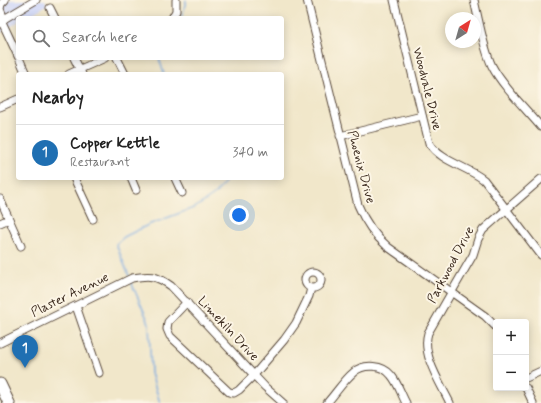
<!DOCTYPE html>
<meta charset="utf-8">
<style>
:root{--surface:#fff;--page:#f6f6f6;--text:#222;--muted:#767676;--line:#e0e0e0;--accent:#1f6fb2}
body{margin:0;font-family:Mynerve,sans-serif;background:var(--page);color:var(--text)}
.controls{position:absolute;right:12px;bottom:12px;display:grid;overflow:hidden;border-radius:4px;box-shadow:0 2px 10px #0003}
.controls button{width:36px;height:36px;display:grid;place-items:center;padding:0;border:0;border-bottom:1px solid var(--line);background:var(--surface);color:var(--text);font:20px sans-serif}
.compass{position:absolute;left:445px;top:12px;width:36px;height:36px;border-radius:50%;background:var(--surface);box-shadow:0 2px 10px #0003;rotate:37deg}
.you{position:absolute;left:239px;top:215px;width:14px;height:14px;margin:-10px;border:3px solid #fff;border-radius:50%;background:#1a73e8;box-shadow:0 0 0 6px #1a73e833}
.badge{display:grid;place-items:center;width:26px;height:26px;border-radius:50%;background:var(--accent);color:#fff;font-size:13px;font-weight:700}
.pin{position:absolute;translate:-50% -33px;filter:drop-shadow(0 1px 2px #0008)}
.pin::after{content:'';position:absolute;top:21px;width:14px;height:12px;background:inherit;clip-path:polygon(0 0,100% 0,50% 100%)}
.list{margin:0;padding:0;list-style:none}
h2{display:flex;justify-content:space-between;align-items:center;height:52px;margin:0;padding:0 16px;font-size:17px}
h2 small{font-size:13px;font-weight:400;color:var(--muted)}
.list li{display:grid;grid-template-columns:26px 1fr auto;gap:12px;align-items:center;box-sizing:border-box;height:56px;padding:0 16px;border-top:1px solid var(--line)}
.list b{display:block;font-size:15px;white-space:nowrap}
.list p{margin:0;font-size:13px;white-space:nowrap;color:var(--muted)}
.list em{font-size:13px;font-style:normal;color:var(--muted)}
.icon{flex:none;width:22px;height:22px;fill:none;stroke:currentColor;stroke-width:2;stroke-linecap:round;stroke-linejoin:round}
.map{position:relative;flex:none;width:541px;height:403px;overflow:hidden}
.search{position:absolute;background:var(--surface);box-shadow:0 2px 10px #0003;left:16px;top:16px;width:268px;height:44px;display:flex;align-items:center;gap:10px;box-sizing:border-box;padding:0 14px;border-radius:4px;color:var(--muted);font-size:15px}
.panel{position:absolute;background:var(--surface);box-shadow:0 2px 10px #0003;left:16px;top:72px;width:268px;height:108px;border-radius:4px}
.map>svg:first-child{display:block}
.built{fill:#d1d9f9}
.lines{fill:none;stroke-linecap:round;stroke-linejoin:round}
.stream{stroke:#74a8e1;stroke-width:1.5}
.minor-casing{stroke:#564638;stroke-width:9}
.highway-casing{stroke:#564638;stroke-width:13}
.minor{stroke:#fff;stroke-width:7}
.highway{stroke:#fff;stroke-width:11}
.labels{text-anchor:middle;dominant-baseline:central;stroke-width:4;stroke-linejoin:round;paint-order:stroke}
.street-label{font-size:13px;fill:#3b2a1e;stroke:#fcf5e5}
</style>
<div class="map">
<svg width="541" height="403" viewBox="0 0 541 403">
<rect width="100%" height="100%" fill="#fcf5e5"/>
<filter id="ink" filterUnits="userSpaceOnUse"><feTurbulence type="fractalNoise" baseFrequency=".025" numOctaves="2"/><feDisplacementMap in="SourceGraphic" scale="8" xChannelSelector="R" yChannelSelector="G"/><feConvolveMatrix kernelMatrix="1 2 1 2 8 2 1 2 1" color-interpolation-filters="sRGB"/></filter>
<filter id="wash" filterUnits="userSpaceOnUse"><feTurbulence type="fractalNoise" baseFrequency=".012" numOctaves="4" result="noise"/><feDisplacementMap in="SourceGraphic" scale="16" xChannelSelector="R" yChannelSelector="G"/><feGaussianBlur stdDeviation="0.9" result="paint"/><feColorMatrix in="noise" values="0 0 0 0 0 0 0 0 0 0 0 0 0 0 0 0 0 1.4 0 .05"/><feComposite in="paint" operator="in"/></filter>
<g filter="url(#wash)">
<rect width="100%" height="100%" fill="#f1e7ca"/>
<path class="built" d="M0,0H45L47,5L25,18H18V22L0,33Z"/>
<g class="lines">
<g class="stream">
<path d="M182,18L186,0"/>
<path d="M159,58L164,74"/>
<path d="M129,276L116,244L124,237L148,225L196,207L214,195L226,181L225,178"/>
<path d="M131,282L149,323L151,373L160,403"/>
</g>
</g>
</g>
<g filter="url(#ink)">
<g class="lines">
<defs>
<g id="minor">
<path d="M307,0L358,205C365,222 375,236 388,247L485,316L496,327"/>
<path d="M394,0L429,143C441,162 467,166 484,180L541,255"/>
<path d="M474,0C479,21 483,47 492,66C502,86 526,109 541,127"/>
<path d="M50,8L55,18"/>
<path d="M172,18L176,11V0"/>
<path d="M4,19L0,9L1,4L5,0"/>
<path d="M2,22L18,56"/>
<path d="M0,23L4,19L36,0"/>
<path d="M19,58L26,74"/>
<path d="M74,58L82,74"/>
<path d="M117,58L125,74"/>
<path d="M69,74L105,58"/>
<path d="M0,107L18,99"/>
<path d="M340,136L422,116"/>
<path d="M74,178L93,219"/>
<path d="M131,178L136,190"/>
<path d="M175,178L182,193"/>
<path d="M0,199L21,246"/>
<path d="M0,223L9,219"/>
<circle cx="313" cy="280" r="8"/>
<path d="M187,302L168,322L167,329L170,336L229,392L234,393L239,390L254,375L284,340L296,323L309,296L311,288"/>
<path d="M76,306L99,373"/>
<path d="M0,343L132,278C149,275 156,275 171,286L265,387L283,403"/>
<path d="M526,378L541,371"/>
<path d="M526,388L533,403"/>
<path d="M327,403C336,393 344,380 354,372C364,363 383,365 391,375C398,383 401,394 406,403"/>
<path d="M450,403C441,384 421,355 428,333L473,255L478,239L483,230L541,179"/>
</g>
<path id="highway" d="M0,384L9,403"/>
</defs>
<use href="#minor" class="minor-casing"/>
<use href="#highway" class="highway-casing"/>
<use href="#minor" class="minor"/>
<use href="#highway" class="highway"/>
</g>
</g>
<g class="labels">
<g class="street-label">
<text transform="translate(427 89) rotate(76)">Woodvale Drive</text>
<text transform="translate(361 167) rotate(75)">Phoenix Drive</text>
<text transform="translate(451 265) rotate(-62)">Parkwood Drive</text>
<text transform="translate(70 295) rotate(-26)">Plaster Avenue</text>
<text transform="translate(228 329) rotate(47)">Limekiln Drive</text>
</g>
</g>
</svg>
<div class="controls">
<button>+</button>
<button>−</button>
</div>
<svg class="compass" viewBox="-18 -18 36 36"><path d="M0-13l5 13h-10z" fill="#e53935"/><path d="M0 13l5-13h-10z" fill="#767676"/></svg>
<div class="you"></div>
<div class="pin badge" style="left:25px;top:368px">1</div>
<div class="search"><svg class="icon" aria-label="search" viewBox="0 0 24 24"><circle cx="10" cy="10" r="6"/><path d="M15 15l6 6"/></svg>Search here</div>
<section class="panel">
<h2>Nearby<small></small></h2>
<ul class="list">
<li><span class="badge">1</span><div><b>Copper Kettle</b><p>Restaurant</p></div><em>340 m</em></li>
</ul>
</section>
</div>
